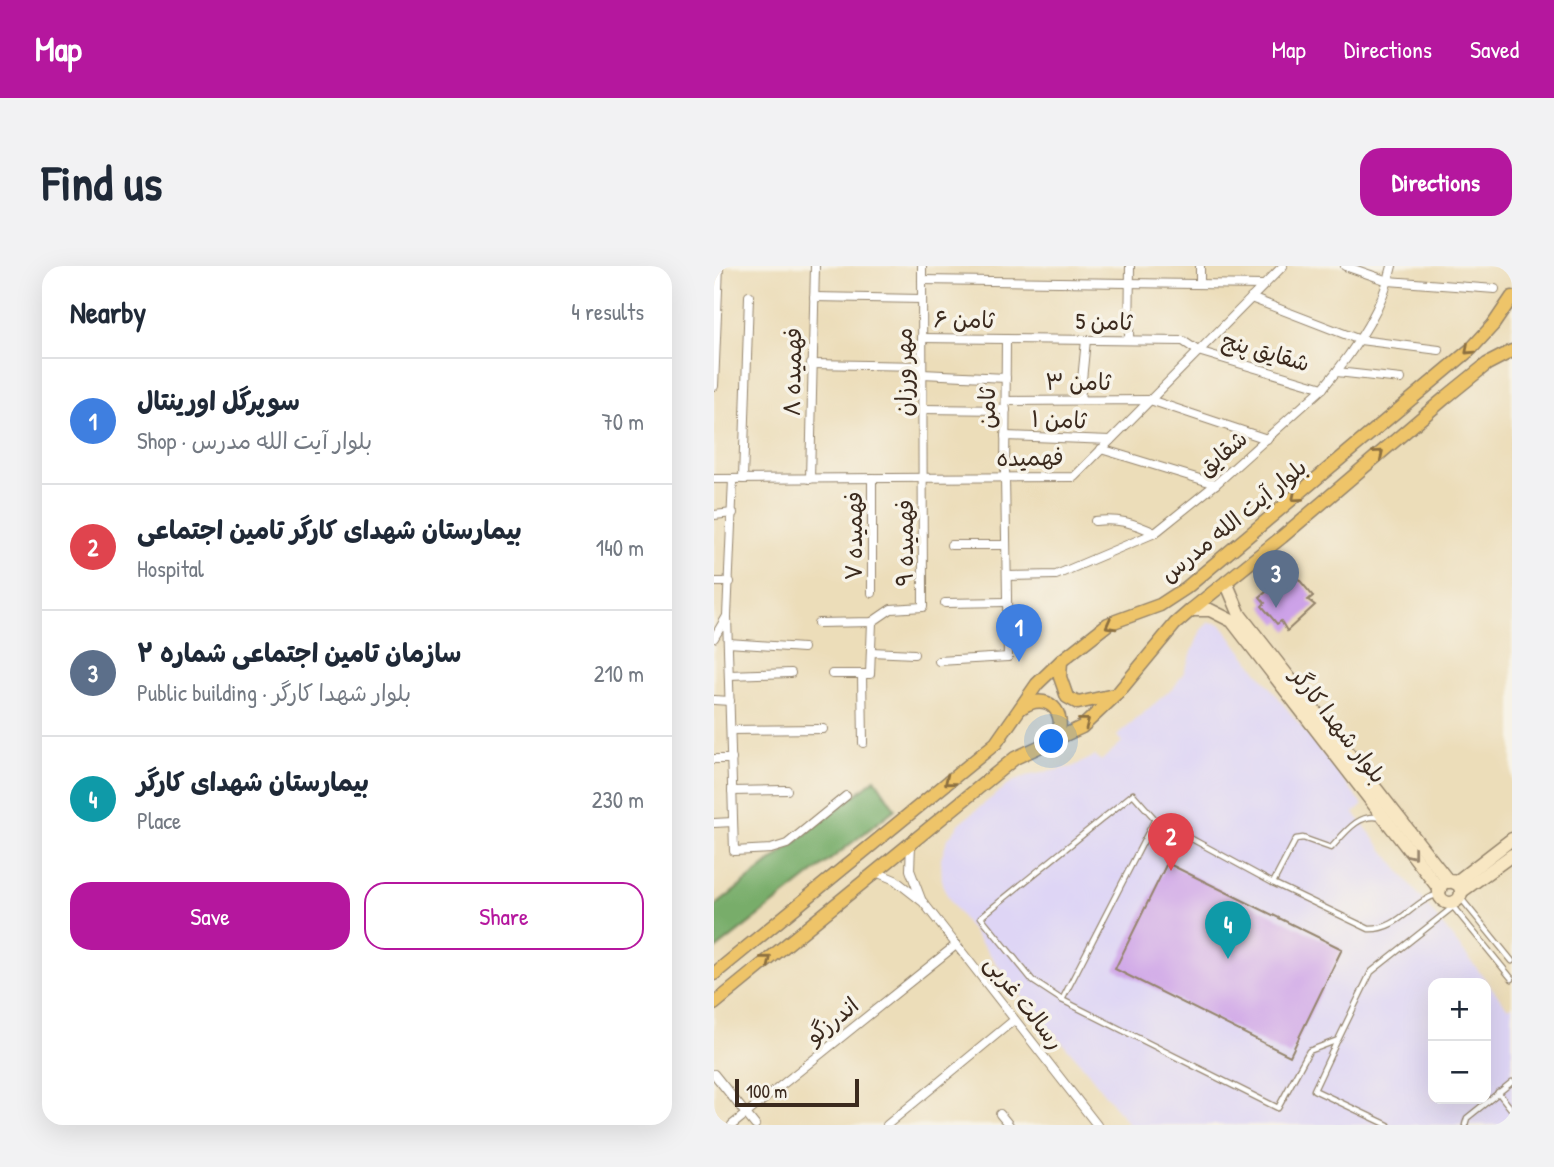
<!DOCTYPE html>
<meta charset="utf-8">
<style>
:root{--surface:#fff;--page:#f2f2f3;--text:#1f2937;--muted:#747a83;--line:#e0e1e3;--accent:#b5179e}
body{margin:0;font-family:"Patrick Hand","Playpen Sans Arabic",sans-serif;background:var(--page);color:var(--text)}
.controls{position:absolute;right:21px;bottom:21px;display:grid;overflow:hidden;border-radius:14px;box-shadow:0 7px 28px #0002}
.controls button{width:63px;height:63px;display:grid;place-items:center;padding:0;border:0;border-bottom:2px solid var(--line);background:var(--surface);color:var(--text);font:35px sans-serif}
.scale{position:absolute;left:21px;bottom:18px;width:124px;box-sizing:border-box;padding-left:7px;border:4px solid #3b2a1e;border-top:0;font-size:19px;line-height:24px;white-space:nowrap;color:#3b2a1e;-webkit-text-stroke:5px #f7f3e8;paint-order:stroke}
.you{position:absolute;left:338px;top:476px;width:24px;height:24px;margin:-18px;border:5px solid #fff;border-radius:50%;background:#1a73e8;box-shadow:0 0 0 10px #1a73e833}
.badge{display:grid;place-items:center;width:46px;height:46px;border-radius:50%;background:var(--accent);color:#fff;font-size:23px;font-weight:700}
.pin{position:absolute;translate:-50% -58px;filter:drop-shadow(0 2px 4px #0008)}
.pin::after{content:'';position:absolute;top:37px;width:24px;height:21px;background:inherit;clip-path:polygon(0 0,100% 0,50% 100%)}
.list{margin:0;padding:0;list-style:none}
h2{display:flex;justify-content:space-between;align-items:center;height:91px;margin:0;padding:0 28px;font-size:30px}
h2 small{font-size:23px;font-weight:400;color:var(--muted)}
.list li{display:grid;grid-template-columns:46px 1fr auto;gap:21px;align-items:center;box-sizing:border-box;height:126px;padding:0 28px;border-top:2px solid var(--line)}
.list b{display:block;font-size:26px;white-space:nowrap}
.list p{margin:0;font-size:23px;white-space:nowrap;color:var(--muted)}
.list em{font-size:23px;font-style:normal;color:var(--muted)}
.actions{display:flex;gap:14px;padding:21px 28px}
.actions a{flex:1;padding:16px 0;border:2px solid var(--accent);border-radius:21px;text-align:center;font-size:24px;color:var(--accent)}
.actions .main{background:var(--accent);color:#fff}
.map{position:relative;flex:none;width:798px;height:859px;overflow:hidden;border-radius:21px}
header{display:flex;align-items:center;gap:42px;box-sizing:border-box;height:98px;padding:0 35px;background:var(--accent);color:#fff}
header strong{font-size:33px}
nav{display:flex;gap:38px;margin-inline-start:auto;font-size:24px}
.intro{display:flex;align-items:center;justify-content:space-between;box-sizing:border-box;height:168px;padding:0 42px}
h1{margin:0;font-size:49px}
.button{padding:18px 32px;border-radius:21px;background:var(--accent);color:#fff;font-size:24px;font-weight:700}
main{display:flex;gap:42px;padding:0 42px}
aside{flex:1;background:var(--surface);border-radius:21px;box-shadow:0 7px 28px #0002}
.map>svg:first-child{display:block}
.built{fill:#ded5f5;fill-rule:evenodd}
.forest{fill:#78ad6a;stroke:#5a6c44;stroke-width:2}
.building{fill:#cda2e8}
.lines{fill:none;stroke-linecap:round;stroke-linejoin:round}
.lane-casing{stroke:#94846c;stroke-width:7}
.street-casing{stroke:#94846c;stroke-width:10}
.secondary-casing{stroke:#94846c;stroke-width:15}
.primary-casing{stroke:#94846c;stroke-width:15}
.lane{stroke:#fff;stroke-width:4.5}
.street{stroke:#fff;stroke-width:8}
.secondary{stroke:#f8e7c3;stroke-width:12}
.primary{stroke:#eec469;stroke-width:12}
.oneway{stroke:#8c6f40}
.oneway2{stroke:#9a8870}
.labels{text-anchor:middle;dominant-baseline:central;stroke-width:7;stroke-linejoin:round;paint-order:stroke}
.street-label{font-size:23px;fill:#3b2a1e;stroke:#f7f3e8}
</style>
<header>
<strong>Map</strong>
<nav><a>Map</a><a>Directions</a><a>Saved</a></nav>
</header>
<div class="intro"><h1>Find us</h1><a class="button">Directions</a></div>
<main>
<aside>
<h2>Nearby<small>4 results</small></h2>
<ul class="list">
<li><span class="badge" style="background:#3f7fe0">1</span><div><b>سوپرگل اورینتال</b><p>Shop · بلوار آیت الله مدرس</p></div><em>70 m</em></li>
<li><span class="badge" style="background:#e0444e">2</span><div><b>بیمارستان شهدای کارگر تامین اجتماعی</b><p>Hospital</p></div><em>140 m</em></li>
<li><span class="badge" style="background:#5c6f8a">3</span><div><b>سازمان تامین اجتماعی شماره ۲</b><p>Public building · بلوار شهدا کارگر</p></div><em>210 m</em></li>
<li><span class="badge" style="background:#0f9aa8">4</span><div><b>بیمارستان شهدای کارگر</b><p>Place</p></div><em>230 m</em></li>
</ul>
<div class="actions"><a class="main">Save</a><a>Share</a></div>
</aside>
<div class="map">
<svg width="798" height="859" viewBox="0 0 798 859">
<rect width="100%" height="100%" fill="#f7f3e8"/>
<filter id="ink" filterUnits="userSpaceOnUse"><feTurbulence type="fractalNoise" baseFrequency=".0143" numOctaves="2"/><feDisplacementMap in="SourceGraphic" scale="14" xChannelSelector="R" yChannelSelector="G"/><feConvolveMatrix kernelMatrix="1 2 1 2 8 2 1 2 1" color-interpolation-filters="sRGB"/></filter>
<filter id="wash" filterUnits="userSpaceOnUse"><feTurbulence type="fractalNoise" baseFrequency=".00686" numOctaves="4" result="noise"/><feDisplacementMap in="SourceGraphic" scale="28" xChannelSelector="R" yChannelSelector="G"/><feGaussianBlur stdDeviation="1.57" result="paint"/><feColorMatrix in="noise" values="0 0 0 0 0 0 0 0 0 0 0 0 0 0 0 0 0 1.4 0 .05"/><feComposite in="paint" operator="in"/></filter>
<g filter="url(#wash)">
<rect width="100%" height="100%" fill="#ecddb9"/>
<path class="built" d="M495,356L506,358L649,539L640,547L794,742L798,740V859H415L369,800L305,727L237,637L228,618L227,592L233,574L246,557L296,517L312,510L358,501L381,490L387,495L408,476L403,470L461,420L470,406L487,364ZM719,717H772V833H719Z"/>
<path class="forest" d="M161,513L181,543L0,685V641Z"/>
<g id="blocks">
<g class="building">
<path d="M574,308L579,314L583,311L599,330L594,334L601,339L573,365L567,355L563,358L548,340L551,337L546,331Z"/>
<path d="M453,597L628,683L576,790L401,703Z"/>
</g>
</g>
</g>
<g filter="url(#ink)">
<use href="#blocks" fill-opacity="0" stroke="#94846c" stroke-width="2"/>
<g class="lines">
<defs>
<g id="lane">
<path d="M666,552C645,546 630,568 617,582L589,572L582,573L559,617L655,663C685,664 698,635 725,628"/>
<path d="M559,617L441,553L419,528L267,651L319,715L348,734L564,842L595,785L624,774L657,706L739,641"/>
<path d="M746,631L798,695"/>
<path d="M736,637L798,713"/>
<path d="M348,734L441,553"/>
<path d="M623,775L600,824L674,859"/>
<path d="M784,826L798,844"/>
<path d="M751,859L753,852L798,816"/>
</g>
<g id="street">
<path d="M631,0L674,15L781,23"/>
<path d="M208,14L549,19"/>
<path d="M486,18V0"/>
<path d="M100,31L208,33"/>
<path d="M537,32L646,74L725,84"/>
<path d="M208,72L469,75L484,85L609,122"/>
<path d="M415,74L416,0"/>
<path d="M97,98L208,100"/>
<path d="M623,106L687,113"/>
<path d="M208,108L292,112"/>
<path d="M0,120L5,0"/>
<path d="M366,134L372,74"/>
<path d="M292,135L436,134L553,173"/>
<path d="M209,143L292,144"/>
<path d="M291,170L396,174"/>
<path d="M387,183L502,218"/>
<path d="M0,213L360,211L569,0"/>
<path d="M19,213L13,350L20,585L57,583L73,578L132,530"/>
<path d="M29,213L35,30"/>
<path d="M96,213L101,0"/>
<path d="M0,249L19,247"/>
<path d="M381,255C404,252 420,257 441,267"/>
<path d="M237,279H292"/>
<path d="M293,310L342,309L441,267L502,218L609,122C638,88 668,45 678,0"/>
<path d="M0,316H16"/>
<path d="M158,327V212"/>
<path d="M231,337L293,336"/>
<path d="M104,357L158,356L177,343L209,341L208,0"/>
<path d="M0,372L13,350"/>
<path d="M14,377L89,382"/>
<path d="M157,386L200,388"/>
<path d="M225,395L294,391L291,211L292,73"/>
<path d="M118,408H156L158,356"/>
<path d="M148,408L149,477"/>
<path d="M15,409L77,407"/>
<path d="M0,434L16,435"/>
<path d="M17,464L109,463"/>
<path d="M0,493H18"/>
<path d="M18,525L73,524"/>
<path d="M0,557L19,556"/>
<path d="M197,578L196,604L207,633"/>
<path d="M162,606L181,614L209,636L383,859"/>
<path d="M0,808L41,859"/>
<path d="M286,848L295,859"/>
<path d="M18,859L242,679"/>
<path d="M173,859L300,754"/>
</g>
<g id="secondary">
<path d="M512,316L526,349L735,616"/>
<path d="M477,344H496L518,355L726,624"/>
<circle cx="736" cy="626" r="11"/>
<path d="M741,617L798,573"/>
<path d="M747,626L798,589"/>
</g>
<g id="primary">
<path d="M347,395L346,411L353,431L364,437L400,429"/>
<path d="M307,442C333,424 355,446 342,474"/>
<path d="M0,708L282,477L323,418L347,395L394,358L446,339L472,322L757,83L779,59L798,31"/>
<path d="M0,738L301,492L368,461L404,427L461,358L477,344L568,271L731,132L773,98L798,85"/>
</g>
</defs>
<use href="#lane" class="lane-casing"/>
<use href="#street" class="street-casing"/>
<use href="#secondary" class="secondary-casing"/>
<use href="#primary" class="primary-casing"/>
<use href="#lane" class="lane"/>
<use href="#street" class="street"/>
<use href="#secondary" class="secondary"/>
<use href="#primary" class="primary"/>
</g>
<defs><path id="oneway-chevron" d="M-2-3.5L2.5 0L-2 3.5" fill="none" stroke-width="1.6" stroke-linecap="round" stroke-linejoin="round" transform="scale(1.75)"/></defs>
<g class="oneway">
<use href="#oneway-chevron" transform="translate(755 84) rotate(137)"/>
<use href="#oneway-chevron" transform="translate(665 188) rotate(-40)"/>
<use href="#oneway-chevron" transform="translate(582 231) rotate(140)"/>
<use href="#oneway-chevron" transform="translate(396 359) rotate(152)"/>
<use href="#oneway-chevron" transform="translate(371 456) rotate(-38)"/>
<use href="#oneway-chevron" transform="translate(235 515) rotate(141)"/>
<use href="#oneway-chevron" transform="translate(53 694) rotate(-39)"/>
</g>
<use class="oneway2" href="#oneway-chevron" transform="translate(698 588) rotate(52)"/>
</g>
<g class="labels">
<g class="street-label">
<text transform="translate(250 53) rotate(1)">ثامن ۶</text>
<text transform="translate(390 55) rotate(1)">ثامن 5</text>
<text transform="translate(552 85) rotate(16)">شقایق پنج</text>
<text transform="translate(78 106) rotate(-89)">فهمیده ۸</text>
<text transform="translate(189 106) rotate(-90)">مهر ورزان</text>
<text x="364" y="115">ثامن ۳</text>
<text transform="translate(272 142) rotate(-90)">ثامن</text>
<text transform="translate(345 153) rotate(2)">ثامن ۱</text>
<text transform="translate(508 187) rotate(-41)">شقایق</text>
<text transform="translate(316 191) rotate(-1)">فهمیده</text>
<text transform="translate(519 254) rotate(-39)">بلوار آیت الله مدرس</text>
<text transform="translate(139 270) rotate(-90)">فهمیده ۷</text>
<text transform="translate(190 277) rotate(-90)">فهمیده ۹</text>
<text transform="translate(625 459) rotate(52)">بلوار شهدا کارگر</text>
<text transform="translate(311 736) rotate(52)">رسالت غربی</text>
<text transform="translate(118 754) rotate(-39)">اندرزگو</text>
</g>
</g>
</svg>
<div class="controls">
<button>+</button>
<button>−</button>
</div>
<div class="scale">100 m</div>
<div class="you"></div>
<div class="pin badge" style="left:305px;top:396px;background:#3f7fe0">1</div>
<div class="pin badge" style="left:457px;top:605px;background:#e0444e">2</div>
<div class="pin badge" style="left:562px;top:342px;background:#5c6f8a">3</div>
<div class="pin badge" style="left:514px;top:693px;background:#0f9aa8">4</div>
</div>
</main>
